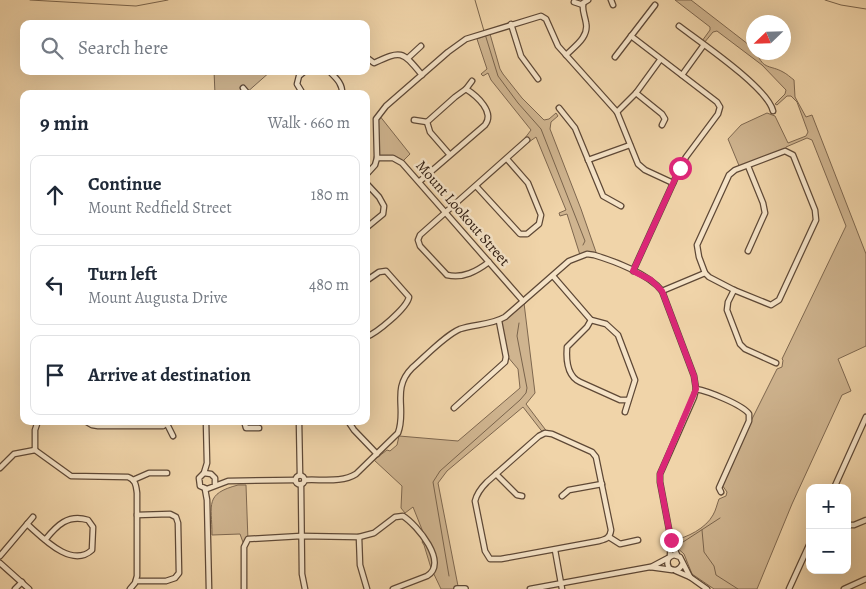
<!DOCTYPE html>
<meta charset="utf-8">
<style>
:root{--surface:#fff;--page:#f2f2f3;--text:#1f2937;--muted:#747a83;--line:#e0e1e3}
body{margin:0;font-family:Alegreya,serif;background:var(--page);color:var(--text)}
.controls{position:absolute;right:15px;bottom:15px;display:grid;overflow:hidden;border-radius:10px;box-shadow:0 5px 20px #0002}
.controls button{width:45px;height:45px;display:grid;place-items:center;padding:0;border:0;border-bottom:1px solid var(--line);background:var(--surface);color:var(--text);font:25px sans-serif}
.compass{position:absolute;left:746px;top:15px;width:45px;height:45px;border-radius:50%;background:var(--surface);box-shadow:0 5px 20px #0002;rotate:247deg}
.stop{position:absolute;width:15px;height:15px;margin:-11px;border:4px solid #db2777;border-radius:50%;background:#fff}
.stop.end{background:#db2777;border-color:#fff;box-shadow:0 1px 5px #0008}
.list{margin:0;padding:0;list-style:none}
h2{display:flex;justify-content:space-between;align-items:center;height:65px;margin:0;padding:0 20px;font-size:21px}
h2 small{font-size:16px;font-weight:400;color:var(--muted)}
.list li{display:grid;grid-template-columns:32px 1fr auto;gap:15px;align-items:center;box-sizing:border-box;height:80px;margin:0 10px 10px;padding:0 10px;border:1px solid var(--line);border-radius:10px}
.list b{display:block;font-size:19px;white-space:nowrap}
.list p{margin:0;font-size:16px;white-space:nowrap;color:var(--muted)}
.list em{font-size:16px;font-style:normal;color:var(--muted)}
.icon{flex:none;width:28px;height:28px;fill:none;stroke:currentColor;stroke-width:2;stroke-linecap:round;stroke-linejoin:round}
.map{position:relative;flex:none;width:866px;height:589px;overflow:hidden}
.search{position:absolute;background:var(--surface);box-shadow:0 5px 20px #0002;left:20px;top:20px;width:350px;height:55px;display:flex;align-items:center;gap:12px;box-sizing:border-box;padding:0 18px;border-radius:10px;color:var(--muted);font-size:19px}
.panel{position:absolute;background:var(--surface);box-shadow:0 5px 20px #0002;left:20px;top:90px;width:350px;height:335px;border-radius:10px}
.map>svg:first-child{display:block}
.green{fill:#cfb48f;stroke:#7e674f}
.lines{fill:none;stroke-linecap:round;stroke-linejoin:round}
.stream{stroke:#7a644c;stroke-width:1}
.minor-casing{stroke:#5e4836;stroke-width:7}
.tertiary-casing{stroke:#5e4836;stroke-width:8}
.minor{stroke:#f5e3c7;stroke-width:4.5}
.tertiary{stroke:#f5e3c7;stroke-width:5.5}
.route{stroke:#db2777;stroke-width:6}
.labels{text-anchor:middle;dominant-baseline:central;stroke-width:5;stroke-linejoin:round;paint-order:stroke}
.street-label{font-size:15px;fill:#2d1a0f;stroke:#f5e3c7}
</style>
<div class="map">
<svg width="866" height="589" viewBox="0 0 866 589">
<rect width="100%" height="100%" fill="#f0d4a9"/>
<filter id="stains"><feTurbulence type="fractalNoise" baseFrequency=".004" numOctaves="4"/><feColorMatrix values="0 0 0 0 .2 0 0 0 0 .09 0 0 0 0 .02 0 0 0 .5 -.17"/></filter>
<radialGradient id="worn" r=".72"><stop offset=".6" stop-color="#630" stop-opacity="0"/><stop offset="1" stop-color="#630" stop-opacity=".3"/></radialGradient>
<g class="green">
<path d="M675,0H691L753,48L754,52L757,53C763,70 771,65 783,72C787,74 790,77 794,80L795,97L806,117L812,115L866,254V346L838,359L851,391L842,395L792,504L757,589H714L692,574L684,554L675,546L673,540C687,538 706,528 713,515C716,510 717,504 719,499L726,496L727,492L722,485L748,427L777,369L782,367L783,360L782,359L846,226L812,140L807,138L786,147L785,150L740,168L728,139L741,125L767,113L775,116L788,143L806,136L808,132L797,102L791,96H787L777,105L775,104L785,94L786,90L762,65L717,31L713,32L704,43L702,41L710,30V27Z"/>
<path d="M490,34L500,69L503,74L522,98L544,120L549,119L556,113L558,116L551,122L550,129L581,209L597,255H580L567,214L560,216L559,213L566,210L536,137L529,142L525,138L531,130L491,80L488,73L483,76L481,74L487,69L477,39Z"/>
<path d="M214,71H271L245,94H215Z"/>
<path d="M379,115L410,154L402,162L378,158L376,118Z"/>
<path d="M524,303L535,393L526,404L548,433L544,434L523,407L447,471L438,483L458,586L453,589H441L431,568L424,545L422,542L425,537L413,507L405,513L401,508L402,486L374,460L387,450L390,451L397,445L399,436L458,441L520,388L518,369L507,356L500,323Z"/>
<path d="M238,485H246L248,541L244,545L240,534L212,535C212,504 204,494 238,485Z"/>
</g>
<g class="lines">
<g class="stream">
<path d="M30,0L136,6L168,0"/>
<path d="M475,0L484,31"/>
<path d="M825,0L841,5L866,9"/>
<path d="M485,34L498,76L518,103L541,129L585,241L583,245"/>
<path d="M702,530L704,552L714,566L716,575L738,589"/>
<path d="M680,544L720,518"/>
<path d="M449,576L433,482L440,471L520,400L526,393L527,388L517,336L519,323"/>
</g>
<defs>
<g id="minor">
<path d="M611,0L613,5"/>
<path d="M574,2L583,5"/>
<path d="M511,24L521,56L538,79"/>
<path d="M679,26C700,42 768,88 773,111"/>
<path d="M631,36L717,102L720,107L718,114L686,157L680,168L633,271"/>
<path d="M566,55C575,46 589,37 586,23C585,16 582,11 583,3L588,0"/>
<path d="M366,57L374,63C402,50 402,51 422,75"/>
<path d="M615,57L655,5"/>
<path d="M408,58L421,46"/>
<path d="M329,71C336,78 343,84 342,94"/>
<path d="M682,75L703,46"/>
<path d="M243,88L248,94"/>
<path d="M466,89L472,81"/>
<path d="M636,93L662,114L665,119L662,125"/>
<path d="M303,94L297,84L299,76L305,71"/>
<path d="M559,108L575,128L603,196L621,206"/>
<path d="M617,112L636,93L660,60"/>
<path d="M414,120L427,122"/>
<path d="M785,151L793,155L815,210L816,220L779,300L771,305L734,290L709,277L705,273L699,257L697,245L729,175L735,170Z"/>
<path d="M377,158H393L402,163L523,301"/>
<path d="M588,160L630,145"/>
<path d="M748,166L763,203L765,213L748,251"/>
<path d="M366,175L375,165L377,158L376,119L386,106L448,52L466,39L541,16L546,19L558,46L617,112L638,164L645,170L673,183"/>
<path d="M420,181L485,125C495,112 477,96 466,89L455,97L427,122L430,132L450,155"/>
<path d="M366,183L379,197L384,206L383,214L366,228"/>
<path d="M476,186L520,234H527L539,224L541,215L528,183L507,159"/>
<path d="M489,262C477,271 463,279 447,275L420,246L418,240L420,235L527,140"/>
<path d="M553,276L591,320L606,324L618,335L635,380L625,412"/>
<path d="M366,281L379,272L386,271L409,297C407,308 377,333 366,337"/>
<path d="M734,290L728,302L727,310L740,344L745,349L776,363"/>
<path d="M662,291L705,273"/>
<path d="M591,320L587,327L567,347C566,360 567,376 580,382L620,400H628"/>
<path d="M696,389C708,391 743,405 749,414V421L719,488L721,492"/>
<path d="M454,408L505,362L506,357L499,321"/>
<path d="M85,421L92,425L98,426H163L169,421"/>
<path d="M244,421L246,428H259"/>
<path d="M299,421L300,475"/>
<path d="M348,421L354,430L377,454"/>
<path d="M167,424L173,436"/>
<path d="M545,433L552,434L592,452L596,457L611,530C610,538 606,539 599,541L501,559H490L485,551L475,501C477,493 481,488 487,482L539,436Z"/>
<path d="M35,450V430L38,421"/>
<path d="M0,468L14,454L35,450L71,476L128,477C136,480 136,486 137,493V576L135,583L130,589"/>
<path d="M204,473L207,463L206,421"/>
<path d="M496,474L517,495L522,496"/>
<circle cx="300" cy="480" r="4.5"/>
<path d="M133,480L149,473H167"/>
<path d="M305,480C321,479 342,483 356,474L398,433C407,410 391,389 412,368C425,357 444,336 460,329C475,324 491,325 505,317L569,261L587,254L594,255C614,261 649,274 662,291L694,376L696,389L694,397L660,474V482L671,540L670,556"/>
<path d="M301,484L302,574L305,589"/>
<path d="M215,485V478L211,474L204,473L199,478L200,486L207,489L228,481L296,480"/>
<path d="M834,488L866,417"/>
<path d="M205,489L207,500L209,589"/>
<path d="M562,496L569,490L602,484"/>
<path d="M27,524C42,537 71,569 92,550L93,527L88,520C68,514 57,525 45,540"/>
<path d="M847,525H854L866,520"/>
<path d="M359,537L360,565L367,589"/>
<path d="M609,537L620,544L638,540"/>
<path d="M671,541L677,555"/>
<path d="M555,550L562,589"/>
<path d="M0,556L33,517"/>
<path d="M0,563L29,589"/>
<path d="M683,563C680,570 675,572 669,568C666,562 667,557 674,555L680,557L690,577"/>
<path d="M651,567L668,558"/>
<path d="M676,571L690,577L707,589"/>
<path d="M136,581H166L175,578L179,573L178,523L176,517L170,514L137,515"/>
<path d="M15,589L22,582"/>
<path d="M244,589V547L248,539L301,536L359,537L374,533L395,517L403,516C417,525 449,563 427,576L393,589"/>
<path d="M530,589L650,567L672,570"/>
<path d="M789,589L810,543"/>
<path d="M844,589L866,579"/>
</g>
<path id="tertiary" d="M457,589H465"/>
</defs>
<use href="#minor" class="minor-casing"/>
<use href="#tertiary" class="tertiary-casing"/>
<use href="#minor" class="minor"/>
<use href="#tertiary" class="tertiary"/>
</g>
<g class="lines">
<path class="route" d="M671,540L660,482V474L696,389L694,376L662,291L651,280L633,271L680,168"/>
</g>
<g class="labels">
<g class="street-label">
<text transform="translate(463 213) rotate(49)">Mount Lookout Street</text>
</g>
</g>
<rect width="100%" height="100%" filter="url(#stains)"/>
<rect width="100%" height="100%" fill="url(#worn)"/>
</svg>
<div class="controls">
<button>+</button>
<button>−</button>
</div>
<svg class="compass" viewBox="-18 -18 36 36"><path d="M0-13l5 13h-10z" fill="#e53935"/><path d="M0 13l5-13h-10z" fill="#747a83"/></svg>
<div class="stop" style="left:680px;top:168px"></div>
<div class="stop end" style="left:671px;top:540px"></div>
<div class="search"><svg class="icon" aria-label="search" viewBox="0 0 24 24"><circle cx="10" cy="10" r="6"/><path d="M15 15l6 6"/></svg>Search here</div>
<section class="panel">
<h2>9 min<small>Walk · 660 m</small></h2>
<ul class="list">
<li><svg class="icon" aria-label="ahead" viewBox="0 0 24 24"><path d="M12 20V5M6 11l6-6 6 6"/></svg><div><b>Continue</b><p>Mount Redfield Street</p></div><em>180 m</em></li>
<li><svg class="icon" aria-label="left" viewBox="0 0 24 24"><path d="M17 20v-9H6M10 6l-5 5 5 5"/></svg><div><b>Turn left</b><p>Mount Augusta Drive</p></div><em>480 m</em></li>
<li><svg class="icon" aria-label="arrive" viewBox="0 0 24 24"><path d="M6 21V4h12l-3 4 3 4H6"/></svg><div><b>Arrive at destination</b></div></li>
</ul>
</section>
</div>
